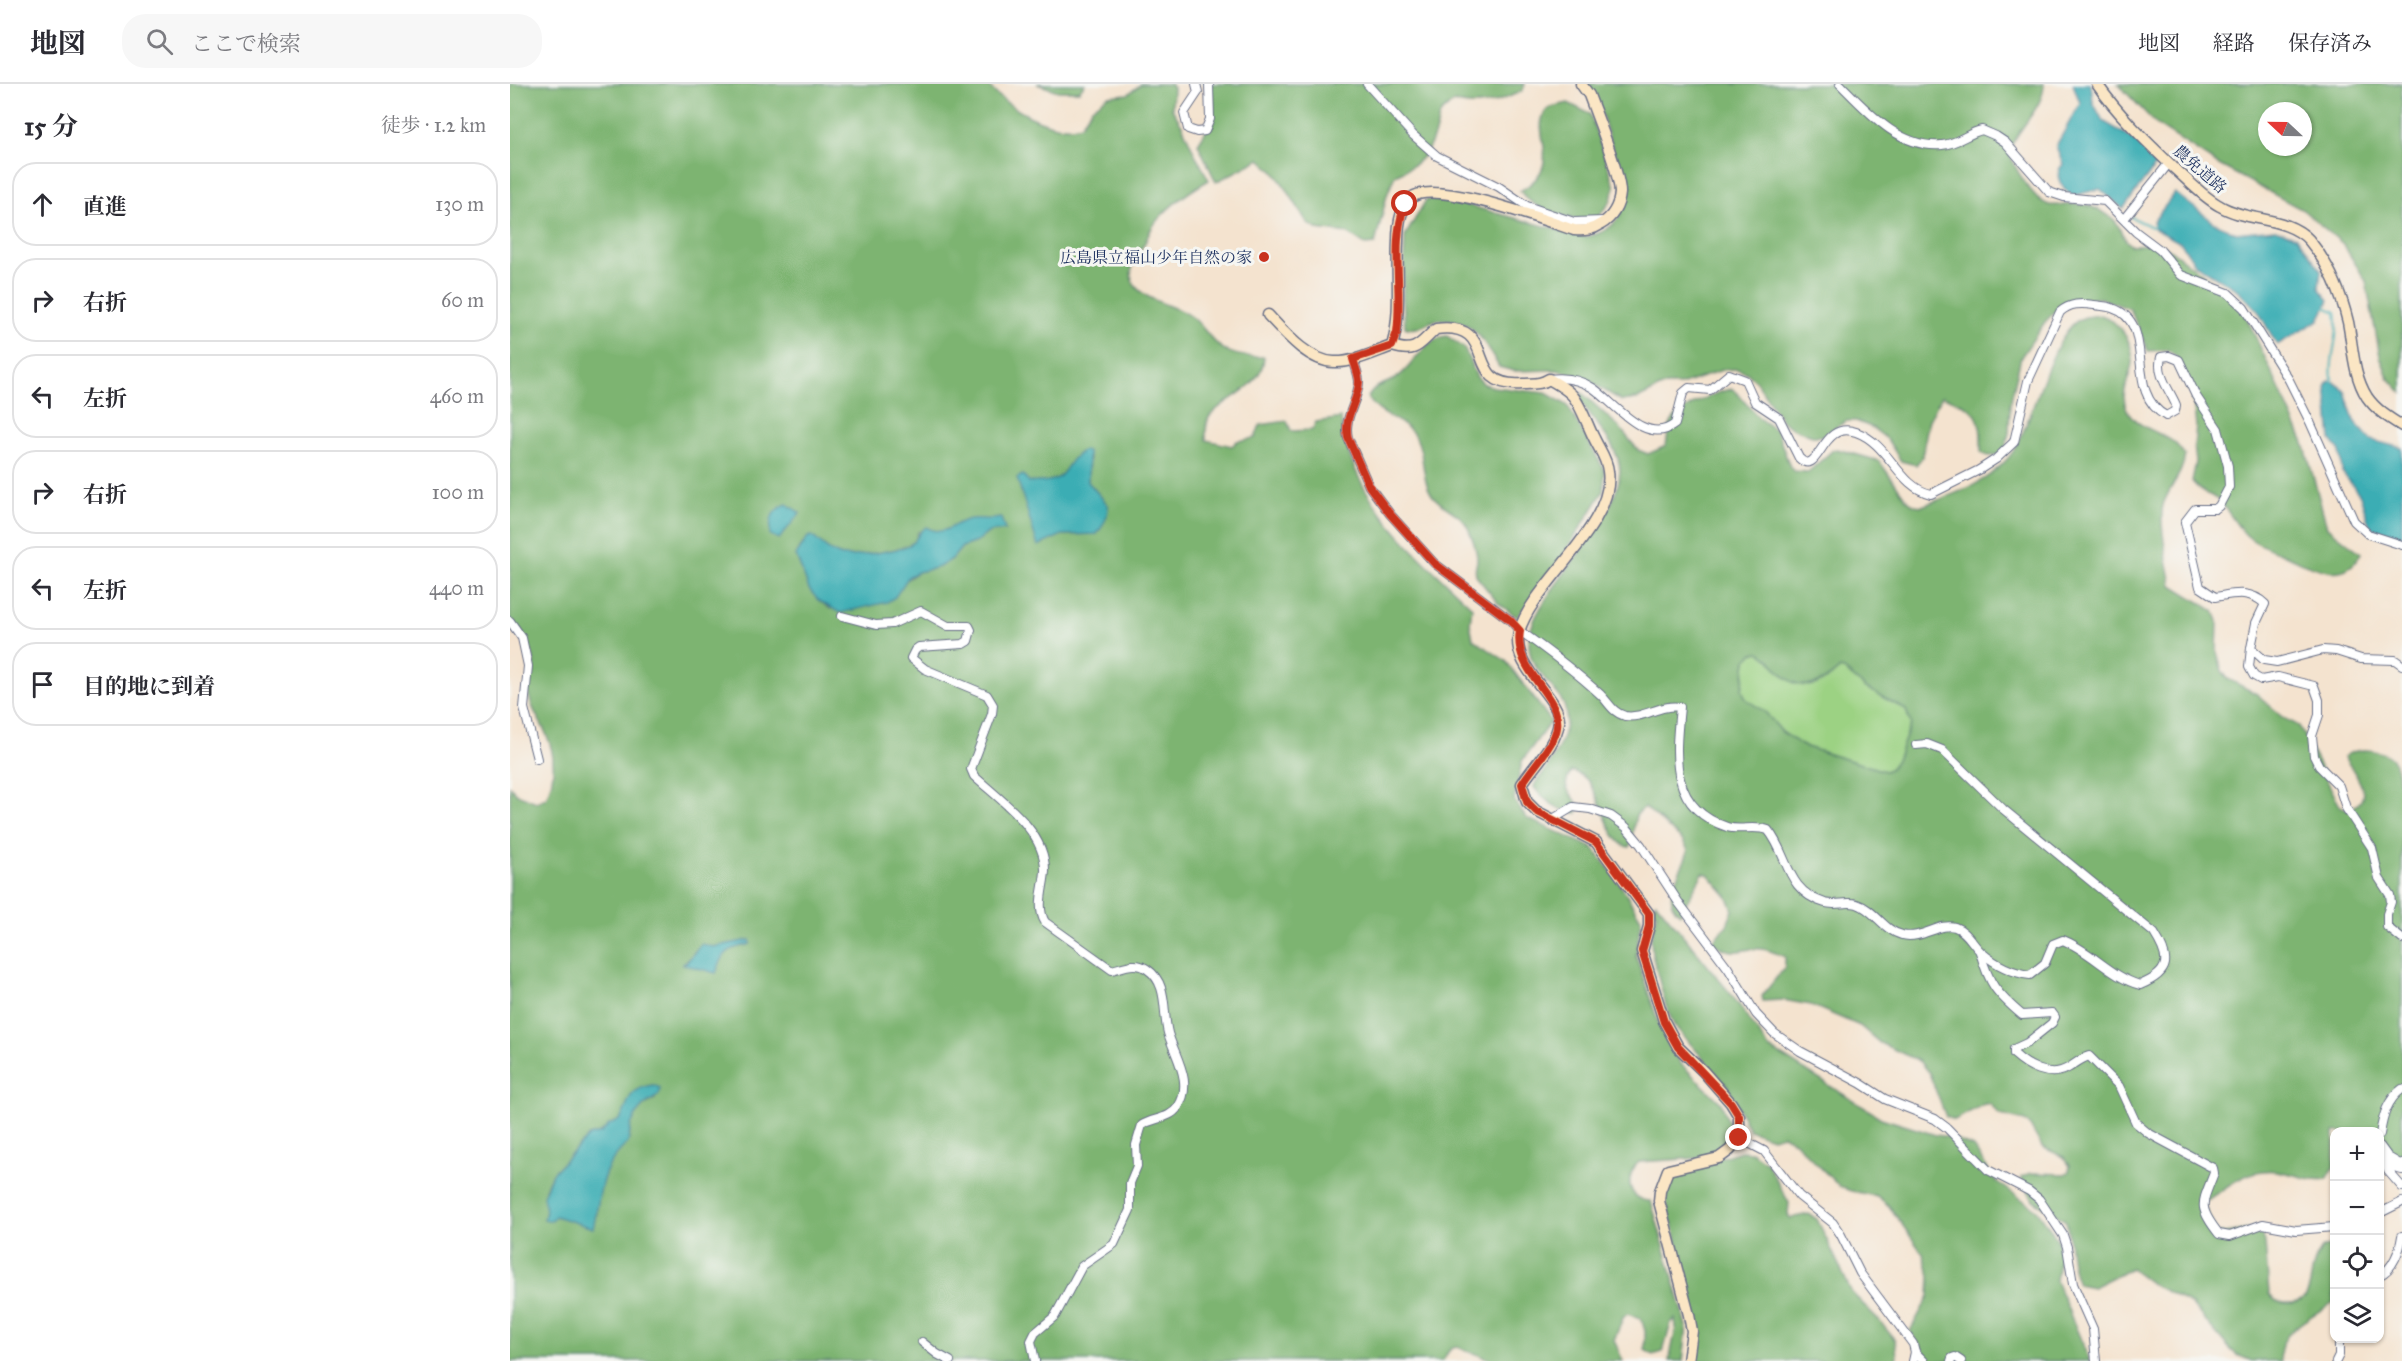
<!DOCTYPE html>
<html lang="ja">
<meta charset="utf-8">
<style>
:root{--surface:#fff;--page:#f7f7f7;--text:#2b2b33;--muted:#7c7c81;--line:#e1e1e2}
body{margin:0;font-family:"IM FELL Great Primer","Noto Serif JP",serif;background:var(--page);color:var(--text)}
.controls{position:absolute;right:18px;bottom:18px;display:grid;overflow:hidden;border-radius:12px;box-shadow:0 2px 4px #0004}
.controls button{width:54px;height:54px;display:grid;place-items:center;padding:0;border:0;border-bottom:2px solid var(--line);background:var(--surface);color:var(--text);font:30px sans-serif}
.compass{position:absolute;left:1748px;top:18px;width:54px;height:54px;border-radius:50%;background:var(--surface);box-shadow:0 2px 4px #0004;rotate:292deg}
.stop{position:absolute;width:18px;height:18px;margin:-14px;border:4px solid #c8321e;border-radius:50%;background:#fff}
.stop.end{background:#c8321e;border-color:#fff;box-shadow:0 2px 6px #0008}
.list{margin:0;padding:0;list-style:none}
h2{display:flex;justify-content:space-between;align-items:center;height:78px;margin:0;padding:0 24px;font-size:26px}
h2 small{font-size:20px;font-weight:400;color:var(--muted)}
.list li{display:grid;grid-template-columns:39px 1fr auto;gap:18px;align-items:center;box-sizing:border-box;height:84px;margin:0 12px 12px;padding:0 12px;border:2px solid var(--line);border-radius:24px}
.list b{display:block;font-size:22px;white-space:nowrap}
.list em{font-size:20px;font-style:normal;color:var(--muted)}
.icon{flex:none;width:33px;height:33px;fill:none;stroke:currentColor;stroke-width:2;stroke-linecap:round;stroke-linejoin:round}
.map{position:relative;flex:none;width:1892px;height:1277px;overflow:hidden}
header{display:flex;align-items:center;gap:36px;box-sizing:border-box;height:84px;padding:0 30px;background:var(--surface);border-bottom:2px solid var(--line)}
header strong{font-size:28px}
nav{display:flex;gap:33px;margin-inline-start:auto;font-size:21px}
.search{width:420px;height:54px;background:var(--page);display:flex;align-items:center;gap:15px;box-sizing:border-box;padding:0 21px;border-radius:24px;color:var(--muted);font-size:22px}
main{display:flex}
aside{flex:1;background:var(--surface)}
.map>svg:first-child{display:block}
.green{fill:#9cd283;stroke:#5c8070;stroke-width:1.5}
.forest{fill:#7db471;stroke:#4c7268;stroke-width:1.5;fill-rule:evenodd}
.water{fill:#3badb4;stroke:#2b6e89;stroke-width:1.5}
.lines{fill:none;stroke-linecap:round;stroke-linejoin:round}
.stream{stroke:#3badb4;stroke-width:2}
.street-casing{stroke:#676e86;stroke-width:10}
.secondary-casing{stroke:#676e86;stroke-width:13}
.street{stroke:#fff;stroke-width:8}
.secondary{stroke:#fbe6c4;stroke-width:10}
.route{stroke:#c8321e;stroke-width:8}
.poi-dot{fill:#c8321e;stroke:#f6f6f2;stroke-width:2}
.labels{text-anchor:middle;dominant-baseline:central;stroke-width:6;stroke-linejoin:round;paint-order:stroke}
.street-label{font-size:16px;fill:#1b2f5e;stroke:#f6f6f2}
.poi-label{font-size:16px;fill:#1b2f5e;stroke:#f6f6f2;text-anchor:end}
</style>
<header>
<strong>地図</strong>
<div class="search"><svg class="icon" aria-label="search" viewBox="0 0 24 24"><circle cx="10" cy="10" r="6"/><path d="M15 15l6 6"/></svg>ここで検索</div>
<nav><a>地図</a><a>経路</a><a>保存済み</a></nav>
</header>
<main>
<aside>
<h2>15 分<small>徒歩 · 1.2 km</small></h2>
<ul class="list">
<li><svg class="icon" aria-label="ahead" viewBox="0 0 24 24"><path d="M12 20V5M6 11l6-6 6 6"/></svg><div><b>直進</b></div><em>130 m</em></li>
<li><svg class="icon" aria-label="right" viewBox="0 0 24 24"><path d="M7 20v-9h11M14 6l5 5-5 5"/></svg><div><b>右折</b></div><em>60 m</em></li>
<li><svg class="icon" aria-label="left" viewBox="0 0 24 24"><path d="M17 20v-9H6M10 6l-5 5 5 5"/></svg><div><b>左折</b></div><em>460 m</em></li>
<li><svg class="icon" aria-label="right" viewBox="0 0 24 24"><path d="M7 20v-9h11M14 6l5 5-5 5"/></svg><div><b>右折</b></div><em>100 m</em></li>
<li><svg class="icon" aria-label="left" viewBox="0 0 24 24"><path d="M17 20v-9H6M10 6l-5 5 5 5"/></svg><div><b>左折</b></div><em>440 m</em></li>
<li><svg class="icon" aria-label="arrive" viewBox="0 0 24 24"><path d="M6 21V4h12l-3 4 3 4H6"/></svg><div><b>目的地に到着</b></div></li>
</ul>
</aside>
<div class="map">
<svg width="1892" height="1277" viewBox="0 0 1892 1277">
<rect width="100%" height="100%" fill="#f6f6f2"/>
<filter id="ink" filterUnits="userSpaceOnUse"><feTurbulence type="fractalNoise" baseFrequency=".0167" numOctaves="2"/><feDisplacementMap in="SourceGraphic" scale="12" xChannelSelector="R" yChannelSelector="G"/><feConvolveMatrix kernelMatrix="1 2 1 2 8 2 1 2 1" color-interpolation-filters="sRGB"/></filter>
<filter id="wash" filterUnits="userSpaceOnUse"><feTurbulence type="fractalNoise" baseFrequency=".008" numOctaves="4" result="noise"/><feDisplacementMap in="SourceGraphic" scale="24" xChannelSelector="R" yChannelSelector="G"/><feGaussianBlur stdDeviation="1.35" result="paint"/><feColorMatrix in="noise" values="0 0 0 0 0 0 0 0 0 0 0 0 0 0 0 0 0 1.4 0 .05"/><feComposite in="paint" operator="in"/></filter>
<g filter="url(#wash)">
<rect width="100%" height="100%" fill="#f4e3cf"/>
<path class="green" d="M1249,568C1260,572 1261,579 1269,587C1290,609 1309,605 1329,585L1334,586L1356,604L1396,626L1401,640L1387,676L1381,684L1376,687L1371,686L1293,662L1272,648L1256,629L1236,615L1232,606L1236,576L1244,569Z"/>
<g class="forest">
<path d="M0,0H477C495,22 542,51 571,41L582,24L598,12L618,10L631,0H660L663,4L662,25L672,41L684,68L699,96C680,107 656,123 643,142C639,148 637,156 633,162C625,173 615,190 626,203C640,219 665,221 682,233C691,240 696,249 704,257C717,272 736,273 754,273C753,304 714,314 700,332C695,338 696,348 696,356L722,362L727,357L745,354L750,341L777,337L781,347L802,346L806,338L831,334C839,414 907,471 962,523L960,539L963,555L996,577L1041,637L1012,677L1004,716L1016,734L1083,764L1105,792L1131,835L1126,872L1151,946L1171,980L1211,1019L1222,1047L1220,1057L1209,1069L1189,1074L1129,1078C1114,1091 1117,1117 1141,1117L1177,1242L1173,1277H1159L1166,1244L1165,1235L1161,1239L1153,1268L1143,1271L1135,1266V1247L1131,1234L1117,1230L1113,1234L1104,1256L1113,1277H985L947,1263C938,1264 937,1270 933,1277H0V702L7,710L26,718L36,714C45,695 46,672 37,652C31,637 19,623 18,605C18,600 22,594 23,588C28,567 12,550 0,535ZM570,368L579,373L578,398L598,421L587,450L552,451L513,391L519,398C551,400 552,392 570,368ZM491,434L494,446L479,448L466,458L452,463L442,475L429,483L408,488L396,496L320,525C297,508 303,506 292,483C290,479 285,475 287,470C288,462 297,457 302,452C311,460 318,467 329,471C338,475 399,465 405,457C407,455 407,451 408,448H430L463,435L477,437ZM240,856V860C225,863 210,867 207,885L174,880L191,860L203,863ZM143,1001L145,1015C133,1021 124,1028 121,1041C119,1048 121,1054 117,1060C114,1063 110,1064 107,1068C94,1086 87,1109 87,1130L45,1132L34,1135L36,1127L35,1105L42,1090L79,1052L91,1049L100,1040C125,1036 106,1006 143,1001Z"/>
<path d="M527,0H575L569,7H548Z"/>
<path d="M698,0H1015L1013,6C993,17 967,26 945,18C924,30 931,34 924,52C916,74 906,82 885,91L877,111L865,160L855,161L837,149L807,145L798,140L776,104L764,88L750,75L706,98L688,60C701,40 710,23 698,0Z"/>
<path d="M1077,0H1534C1534,24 1507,44 1499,67C1503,82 1524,118 1540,121C1553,123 1570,117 1582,123C1589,126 1601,132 1605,137C1611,145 1613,154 1620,161L1649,160L1658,164L1730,219L1794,359L1817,443L1851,469C1835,503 1800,482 1775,471C1764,466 1750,462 1741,455C1728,446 1722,431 1711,419C1703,410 1689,409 1682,397L1686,378L1684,362L1686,342L1682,307L1666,272L1658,266L1638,267L1620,225L1590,214L1564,216L1550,222L1535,238L1511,273L1500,320L1499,349L1494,368C1485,371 1478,375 1471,368C1472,330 1468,325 1432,312L1419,336L1412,373L1406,381L1391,377L1377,355L1361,343L1346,337H1336L1312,352H1302L1282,344L1273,338L1245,296L1237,289L1227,285L1212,286L1171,301H1156L1127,315L1112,317L1074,294L1047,286L1004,287L989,283C978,263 966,238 940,236C936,236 930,235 926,236C915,239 907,248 895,243L893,213L895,152L916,116L931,114L1075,153C1130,143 1113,97 1101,60C1094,39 1090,18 1077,0Z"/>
<path d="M1608,0H1892V309L1878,293L1870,272L1856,197L1833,160L1793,126L1709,81L1647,41ZM1757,27H1793V63H1757Z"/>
<path d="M1058,19L1080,30L1105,103L1100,118L1087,135C1064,140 1024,126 1010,107C1057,80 1019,49 1036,27C1040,21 1052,21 1058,19Z"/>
<path d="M1591,231C1609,237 1625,260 1622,279C1619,297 1608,312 1619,329C1630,345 1648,347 1662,357C1667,360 1671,367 1675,371C1673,389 1661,401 1654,418C1647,435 1659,482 1662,501L1704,527L1708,537L1707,568L1712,587L1718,595L1747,610L1772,633L1789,642L1830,722L1837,725C1869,717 1844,688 1834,673C1845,662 1878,664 1885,680C1889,689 1887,699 1892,708V1072L1870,1069V1048H1824V1083L1817,1095C1799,1098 1783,1089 1766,1087C1738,1083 1714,1105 1693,1119L1707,1150L1750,1144L1755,1158L1759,1210C1764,1216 1768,1219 1775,1219C1804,1221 1798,1199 1804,1180C1806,1174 1809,1169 1813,1163L1824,1162V1218C1805,1231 1764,1248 1771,1277H1742L1727,1271L1719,1264L1681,1220L1642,1200L1621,1184L1583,1203L1568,1200C1559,1180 1561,1158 1556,1137L1523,1116L1511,1093L1520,1089L1555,1090L1559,1087L1560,1082L1554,1073L1532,1063L1519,1040L1515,1037L1490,1031L1480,1020H1474L1445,1036L1436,1033L1419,989L1409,977L1370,959L1350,942L1301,921L1273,916L1253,917L1252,912L1275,883V873C1268,870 1260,866 1252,865C1228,863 1228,875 1202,858L1217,841L1223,826L1217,812L1198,790L1193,789L1170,830C1148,813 1175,785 1178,766L1173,757L1135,723L1126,731L1120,763C1100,764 1091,711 1078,697C1074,692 1068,689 1062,687C1045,711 1072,708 1067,729C1050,729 1033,715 1024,703C1025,697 1030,694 1034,688C1045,672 1058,650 1056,630C1054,601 1009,589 1021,545C1034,499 1124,423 1108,375C1102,356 1080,331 1068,314L1072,309L1109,343L1128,366L1138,370L1156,362C1157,355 1158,345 1161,339C1168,325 1209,306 1223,305L1250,335L1267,347L1280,383L1284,387L1298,388L1323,366L1327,365L1369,377L1397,416L1405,421L1412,422C1446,409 1474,402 1499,373C1523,344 1541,244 1573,234C1578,232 1586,232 1591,231ZM1249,568C1260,573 1262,580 1270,588C1289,609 1310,603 1329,585L1334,586L1356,604L1396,626L1401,640L1387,676L1381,684L1376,687L1371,686L1293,662L1272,648L1256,629L1236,615L1232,606L1236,576L1244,569Z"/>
<path d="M937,252L954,264L967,293L974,300L984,303L1036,309L1057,321L1095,387L1093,408L1041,491L1007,533L988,519L967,493C963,486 967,482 967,475C967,467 962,452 958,444C951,428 933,425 922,411C910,394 916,366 903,349C890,333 868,333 858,313C867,299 872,302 885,295C904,284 913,254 937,252Z"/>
<path d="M1146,818L1224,914L1259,964L1371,1034L1426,1051L1440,1053L1463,1063L1486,1097L1527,1126L1547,1155L1550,1171L1546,1197L1580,1277H1420L1400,1247L1419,1212L1420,1191L1413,1170L1379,1122L1367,1112L1341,1107L1330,1103L1286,1059L1277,1053L1273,1051L1262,1054L1239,1046L1219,1004L1164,941L1156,922L1142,870L1141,854L1147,830L1142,823Z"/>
<path d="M1231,1067L1241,1068L1257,1079L1279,1119L1278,1130L1280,1134L1299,1130L1307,1135L1342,1209L1367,1234L1385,1256L1387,1272L1385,1277H1184C1195,1245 1162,1143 1153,1106L1157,1096L1163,1089Z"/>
</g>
<g class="water">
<path d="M1563,0H1581L1583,18L1593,37L1630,59L1649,77L1613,125L1590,105L1562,112C1552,103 1542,92 1553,80L1546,62L1570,19Z"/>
<path d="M1665,109L1705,139L1726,149L1765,145L1787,153L1811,186L1809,204L1819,216L1809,236L1767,261L1748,227L1729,207L1685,180L1671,159L1645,145L1643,138Z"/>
<path d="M1819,297L1824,298L1835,307L1844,337L1861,356L1892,364V453L1862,444L1859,440L1850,411L1832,388L1830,367L1821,356L1816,301Z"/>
<path d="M574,366L578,368V398L598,421C599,432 593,442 587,450L552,451L528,462L507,394L513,391L519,398C564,400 547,382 574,366Z"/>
<path d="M277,420L290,429L269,455L260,451C260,435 261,426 277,420Z"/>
<path d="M491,434L495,446L479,448L466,458L452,463L442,475L429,483L408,488L399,492L385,513L377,518L330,529L308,516L299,505L286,471L298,453L302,452C311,460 318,467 329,471C338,475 392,466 401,460C408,455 406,450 416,443C437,455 444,436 462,435C474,434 477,437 491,434Z"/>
<path d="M240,856V860C217,865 214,867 206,889L173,880L177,878L191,860L203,863Z"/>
<path d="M143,1001L150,1004L149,1011L134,1021L127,1029L121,1041L118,1059C87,1086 92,1108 83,1144L45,1132L42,1137L34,1135L36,1127L33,1112L42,1090L79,1052L91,1049L100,1040C124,1036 106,1006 143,1001Z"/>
</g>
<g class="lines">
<g class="stream">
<path d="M1621,133L1642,143L1646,142"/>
<path d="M1813,222L1826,228C1831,252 1817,276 1823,300"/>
</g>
</g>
</g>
<g filter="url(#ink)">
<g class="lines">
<defs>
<g id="street">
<path d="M686,0L688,8L674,29L678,45L687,48L695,47L700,35L699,0"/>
<path d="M857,0L903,51L927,72L989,103L1017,122L1064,138L1093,137"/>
<path d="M1330,0C1357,27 1390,65 1432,61C1447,60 1458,49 1472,46L1486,52L1495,58L1539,108L1554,113L1595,117L1626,148L1650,166L1671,191L1718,209L1734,224L1779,296L1800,338L1844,437L1858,450L1892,461"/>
<path d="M1614,135L1659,79"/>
<path d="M843,275C845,282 849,291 849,298C848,318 833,333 838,354L859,402L880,430L924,479L1000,536L1010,547C1037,566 1066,588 1091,611C1099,619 1103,629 1115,632C1134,635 1149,620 1170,623C1165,673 1159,724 1217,743C1230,747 1244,741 1258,746C1279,771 1275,807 1315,819C1326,822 1337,817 1347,820C1364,825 1374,847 1392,851C1411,856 1430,838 1445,843C1457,847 1462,860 1471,868C1485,880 1503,889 1520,891L1535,879L1543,860L1553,856C1581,867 1601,893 1630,901C1662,888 1660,874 1644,849L1493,725L1432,666L1417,660L1406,661"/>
<path d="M1039,295C1054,293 1069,295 1083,304C1105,319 1136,363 1165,340L1173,309L1179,304L1200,306L1219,290L1235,296L1245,318L1269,334L1289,374C1310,395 1310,335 1346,348C1380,360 1388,403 1421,410L1469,386L1486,375L1504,358L1518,297L1550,228C1560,219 1571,219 1584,221C1590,222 1597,222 1602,224C1649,239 1612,308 1656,332L1665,327L1666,321C1660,306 1646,291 1651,273L1659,272L1669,276L1686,312L1708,345L1718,382L1719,403L1709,422L1705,425H1685L1675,438L1690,503L1705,513C1723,510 1740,505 1755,520L1746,539L1741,564L1739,583L1744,592L1751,596L1768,593L1804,602L1809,616V631L1802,652L1804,672L1809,682L1829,702L1836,724L1862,764L1869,794L1880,811L1881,818L1877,830V843L1892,855"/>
<path d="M332,532L366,541L382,540L411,527L438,542H459L461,546L458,557L453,560L409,563L405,566L401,574L415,585L477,611L483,621L482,630L461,685L464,692C491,717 536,747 535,787C534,804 526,823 535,838L602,886C614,883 626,877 637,885C659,900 652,927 658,949C665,973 684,998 668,1023C660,1035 643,1034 632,1041L626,1061L627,1082L620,1099V1126L604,1160L572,1182L545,1232L525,1249L521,1257L525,1277"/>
<path d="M0,537L12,554L18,582L14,624L27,675"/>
<path d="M1741,564L1754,576L1767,578L1813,566L1826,567L1851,575L1885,576L1892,581"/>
<path d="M1043,735L1063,723L1080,725L1101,732L1116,743L1131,761L1169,819L1218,884L1246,930L1264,949L1290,967L1350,999L1375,1015L1425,1035L1437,1044L1478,1086L1519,1107L1529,1115L1553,1151L1557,1163L1563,1200L1583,1245L1586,1277"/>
<path d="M1470,868C1479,900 1486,909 1512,931L1542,929L1545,933L1542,939L1517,959L1504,965V970C1517,982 1539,995 1558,984C1565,980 1570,975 1579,972L1609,1002L1626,1039L1638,1049L1703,1084L1704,1089C1692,1120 1687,1122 1709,1150L1720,1152L1753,1140L1786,1146L1824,1143"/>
<path d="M1870,1050C1873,1032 1877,1016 1892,1005"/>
<path d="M1229,1054L1254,1067L1289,1112L1323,1139L1331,1151L1350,1189L1403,1260L1405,1268L1403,1277"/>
<path d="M1870,1062L1878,1073L1890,1080L1892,1079"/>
<path d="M1870,1070L1878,1087L1892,1103"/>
<path d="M1878,1074L1884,1084L1892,1086"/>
<path d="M1870,1129L1892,1118"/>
<path d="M1870,1191C1883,1185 1890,1166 1892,1152"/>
<path d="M412,1258L427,1270L440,1277"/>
<path d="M1405,1268L1414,1277"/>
<path d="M1441,1277L1442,1274L1445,1273L1451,1277"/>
<path d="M1826,1277L1829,1271V1254"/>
</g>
<g id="secondary">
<path d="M1587,0C1609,32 1637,58 1664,84C1679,97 1693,113 1710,122C1737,138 1777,132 1799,156C1818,179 1831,209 1838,238C1843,263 1843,291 1857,313C1866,326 1879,334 1892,342"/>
<path d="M758,231C774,248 798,277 824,278C843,279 865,268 882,262C892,228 886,192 888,157C888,143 890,124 901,114C923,94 1036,137 1064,146C1075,147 1082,146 1091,140C1102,134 1109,122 1110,109C1110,89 1087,33 1079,11L1071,0"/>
<path d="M882,262C907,270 909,260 926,245C992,237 950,304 1012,300C1023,299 1030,301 1039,295C1046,299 1055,304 1061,310C1070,318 1078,343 1084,354C1089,365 1097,375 1098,387C1106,441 1022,500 1009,548C1000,584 1051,613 1049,638C1046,661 1024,681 1012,700L1017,718L1026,727L1086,758L1139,830V842L1132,867L1154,937L1168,963L1193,987L1221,1019L1229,1032V1054L1220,1066L1209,1074L1158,1086L1150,1107L1149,1117L1179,1231L1182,1247L1178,1277"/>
</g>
</defs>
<use href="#street" class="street-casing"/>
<use href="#secondary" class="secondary-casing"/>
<use href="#street" class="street"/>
<use href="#secondary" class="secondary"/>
</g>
</g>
<g class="lines" filter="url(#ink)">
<path class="route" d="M895,120C880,161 893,205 887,248L882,262L843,275C845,282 849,291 849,298C848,318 833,333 838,354L859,402L880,430L924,479L1000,536L1010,547C1002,591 1062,616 1044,653C1036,670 1022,684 1012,700L1017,718L1026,727L1086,758L1139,830V842L1132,867L1154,938L1168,963L1221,1019L1229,1032V1054"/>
</g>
<circle class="poi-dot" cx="754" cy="173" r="6"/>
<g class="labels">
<g class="street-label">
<text transform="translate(1690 85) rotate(41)">農免道路</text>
</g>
<g class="poi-label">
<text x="742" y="173">広島県立福山少年自然の家</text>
</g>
</g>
</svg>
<div class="controls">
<button>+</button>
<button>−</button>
<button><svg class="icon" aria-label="locate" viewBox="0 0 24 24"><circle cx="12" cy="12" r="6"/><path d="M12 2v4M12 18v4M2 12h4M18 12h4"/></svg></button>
<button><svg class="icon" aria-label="layers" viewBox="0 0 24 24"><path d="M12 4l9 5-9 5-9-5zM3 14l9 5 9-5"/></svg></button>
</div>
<svg class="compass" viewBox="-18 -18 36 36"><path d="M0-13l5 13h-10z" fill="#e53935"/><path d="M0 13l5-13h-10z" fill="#7c7c81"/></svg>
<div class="stop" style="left:895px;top:120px"></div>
<div class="stop end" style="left:1229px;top:1054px"></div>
</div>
</main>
